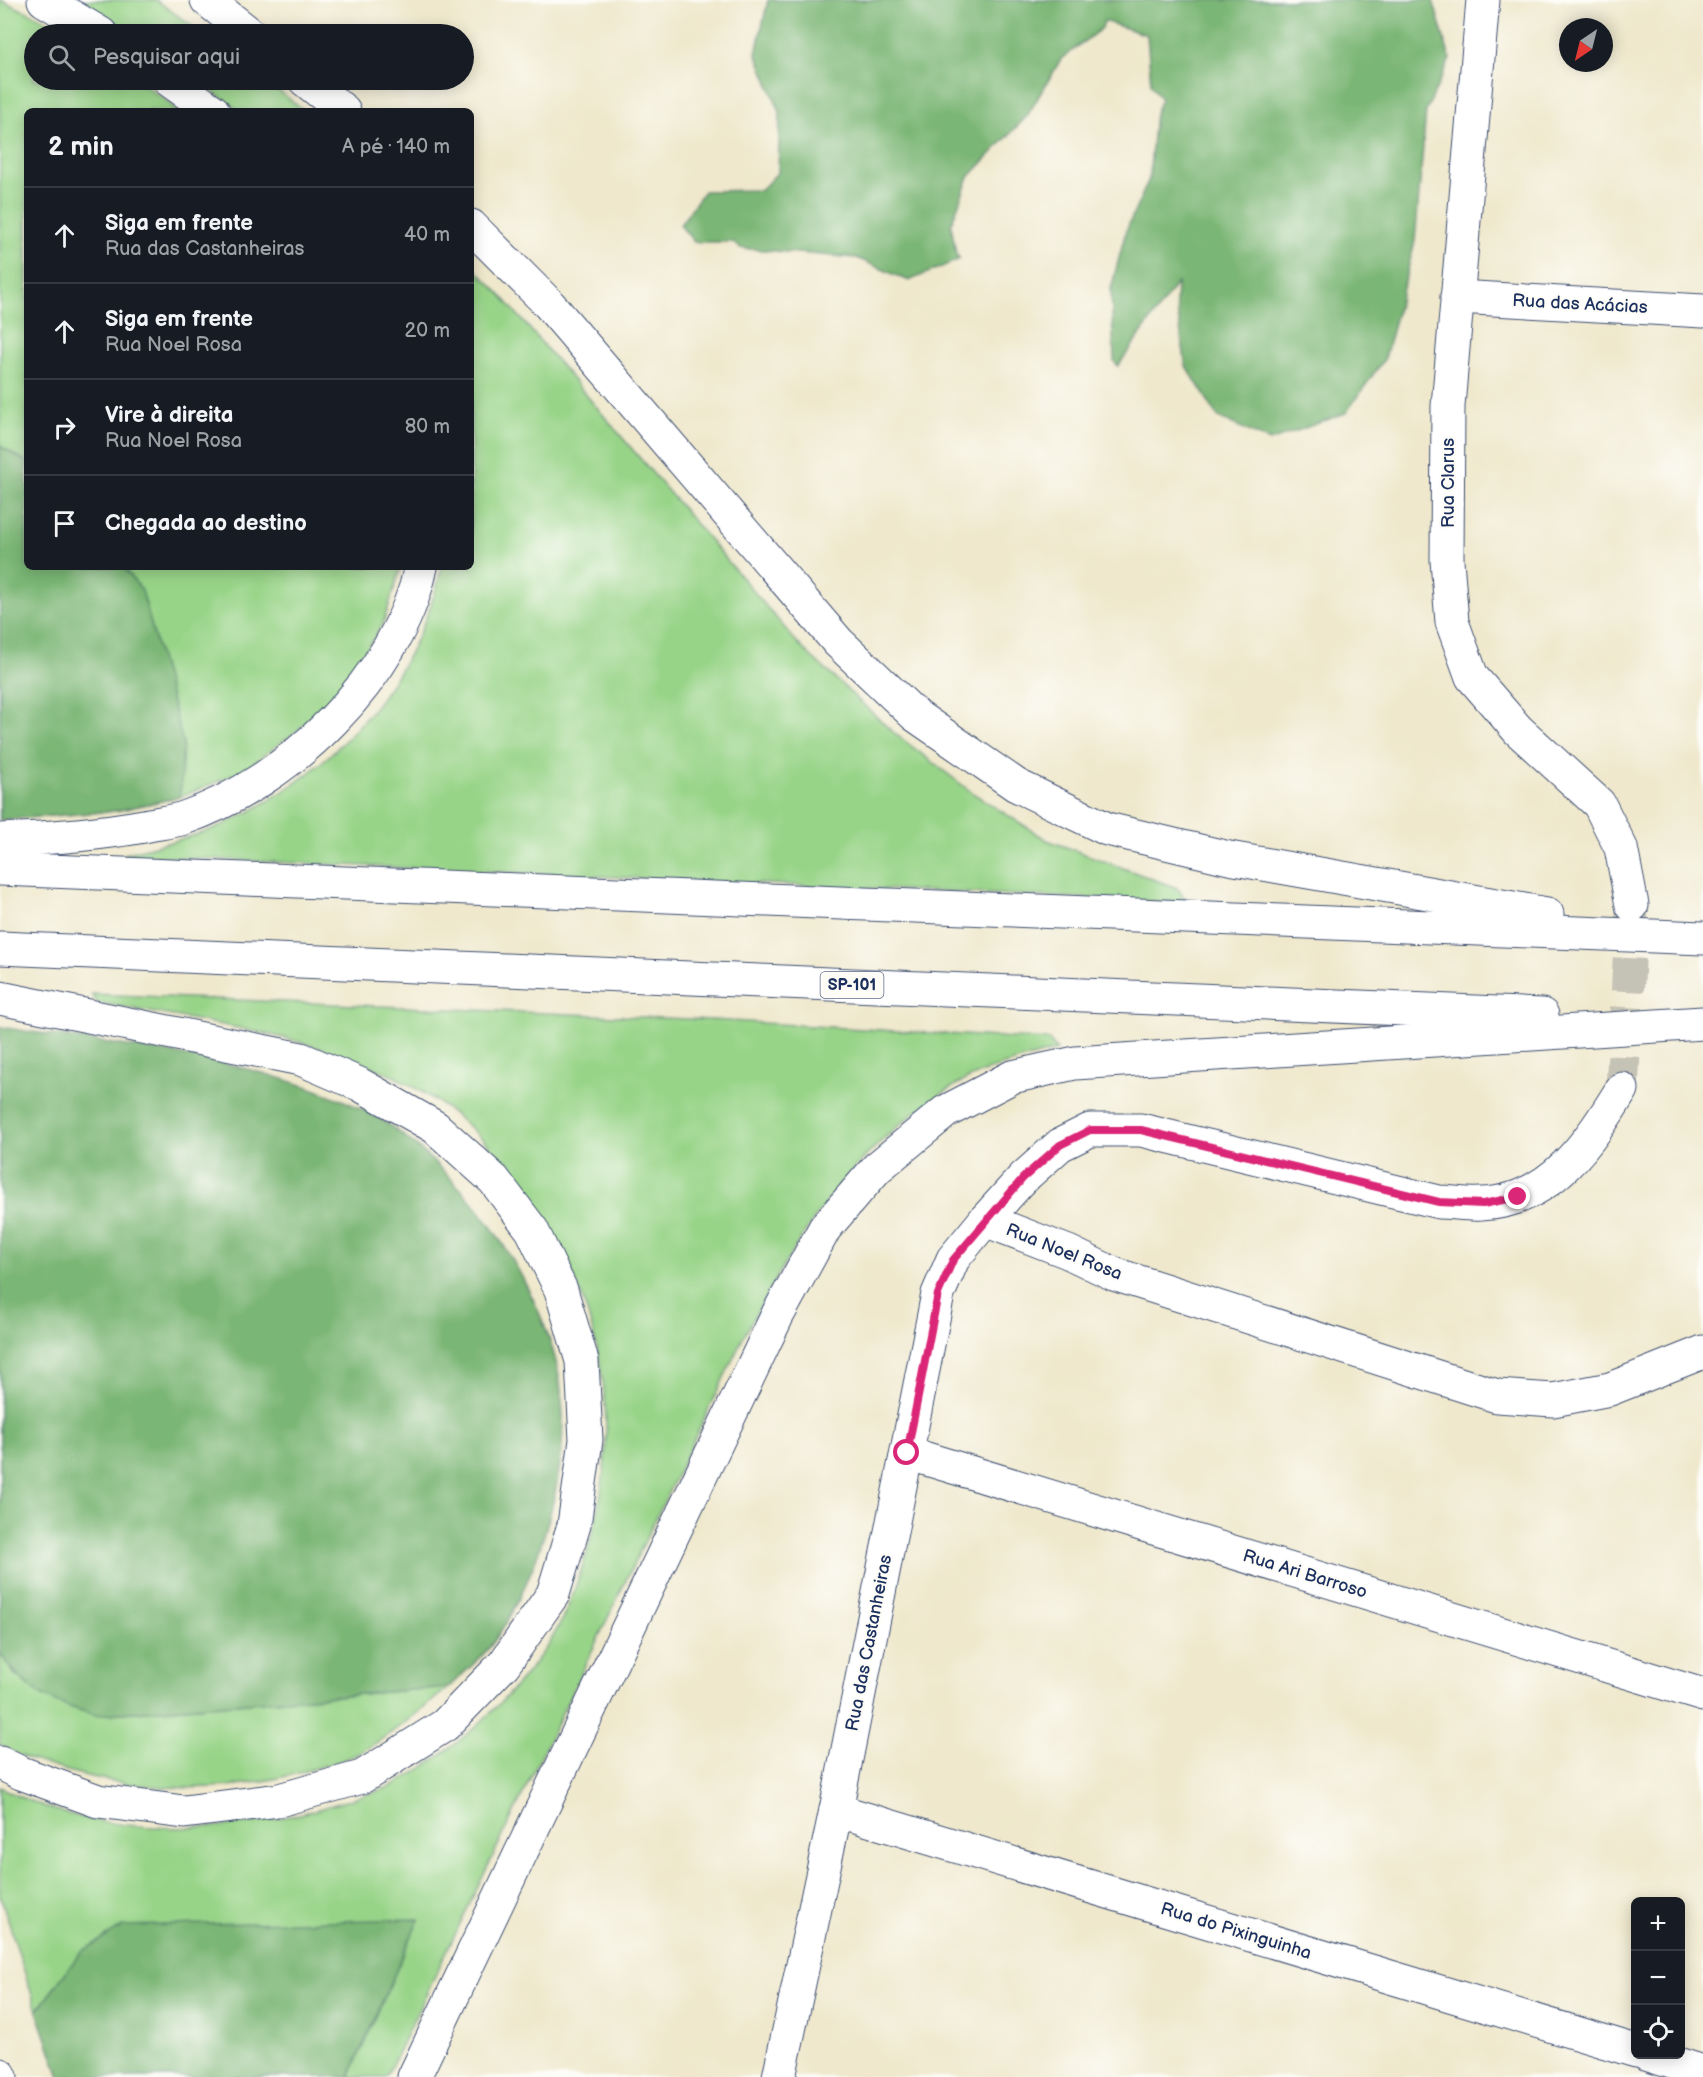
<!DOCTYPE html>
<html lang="pt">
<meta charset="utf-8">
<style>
:root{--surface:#171b24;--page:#242831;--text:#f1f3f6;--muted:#9ea1a6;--line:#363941}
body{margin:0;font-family:"Balsamiq Sans",sans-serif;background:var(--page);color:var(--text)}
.controls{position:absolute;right:18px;bottom:18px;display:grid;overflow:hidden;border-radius:9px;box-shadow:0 3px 15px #0003}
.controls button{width:54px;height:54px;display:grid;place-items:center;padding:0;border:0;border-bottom:2px solid var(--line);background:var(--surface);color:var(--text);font:30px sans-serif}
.compass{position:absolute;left:1559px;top:18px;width:54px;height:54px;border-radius:50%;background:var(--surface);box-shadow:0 3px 15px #0003;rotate:215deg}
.stop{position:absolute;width:18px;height:18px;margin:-14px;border:4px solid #db2777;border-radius:50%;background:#fff}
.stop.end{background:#db2777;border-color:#fff;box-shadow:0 2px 6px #0008}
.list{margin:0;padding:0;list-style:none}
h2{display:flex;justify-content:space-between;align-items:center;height:78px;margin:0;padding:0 24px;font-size:26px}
h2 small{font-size:20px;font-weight:400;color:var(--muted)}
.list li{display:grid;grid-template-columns:39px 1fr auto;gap:18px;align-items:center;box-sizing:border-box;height:96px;padding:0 24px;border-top:2px solid var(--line)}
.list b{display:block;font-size:22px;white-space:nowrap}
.list p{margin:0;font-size:20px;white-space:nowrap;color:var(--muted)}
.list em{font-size:20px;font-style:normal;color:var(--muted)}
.icon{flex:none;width:33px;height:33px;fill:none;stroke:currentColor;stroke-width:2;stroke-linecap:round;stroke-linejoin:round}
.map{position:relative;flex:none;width:1703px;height:2077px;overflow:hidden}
.search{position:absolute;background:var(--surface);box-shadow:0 3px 15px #0003;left:24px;top:24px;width:450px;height:66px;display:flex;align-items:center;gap:15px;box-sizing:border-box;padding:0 21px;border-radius:33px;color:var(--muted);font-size:22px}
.panel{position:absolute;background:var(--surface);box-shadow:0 3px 15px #0003;left:24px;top:108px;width:450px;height:462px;border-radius:9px}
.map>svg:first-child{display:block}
.green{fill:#98d488;stroke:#5a8273;stroke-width:1.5}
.forest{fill:#7ab674;stroke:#4a7269;stroke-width:1.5}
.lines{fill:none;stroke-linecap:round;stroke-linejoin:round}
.minor-tunnel{stroke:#c5c3b6;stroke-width:33;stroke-dasharray:33 16;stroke-linecap:butt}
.minor-casing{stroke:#3b4b6e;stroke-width:35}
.highway-casing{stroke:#3b4b6e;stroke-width:35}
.minor{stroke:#fff;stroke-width:33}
.highway{stroke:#fff;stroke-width:33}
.route{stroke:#db2777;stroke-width:8}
.labels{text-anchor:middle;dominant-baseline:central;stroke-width:4.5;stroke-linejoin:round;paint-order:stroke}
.shield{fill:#fdfcf7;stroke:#5f6c8c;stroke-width:1.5}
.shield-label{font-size:16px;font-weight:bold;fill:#1b2f5e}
.street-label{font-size:18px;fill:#1b2f5e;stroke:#fdfcf7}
</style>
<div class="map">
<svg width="1703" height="2077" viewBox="0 0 1703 2077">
<rect width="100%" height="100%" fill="#fdfcf7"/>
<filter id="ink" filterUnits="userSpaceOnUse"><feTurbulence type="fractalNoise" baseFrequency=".0167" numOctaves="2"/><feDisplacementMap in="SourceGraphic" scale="12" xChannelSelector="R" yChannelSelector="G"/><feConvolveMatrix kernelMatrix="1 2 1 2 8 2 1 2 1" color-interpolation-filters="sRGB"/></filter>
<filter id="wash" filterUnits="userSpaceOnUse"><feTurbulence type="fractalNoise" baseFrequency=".008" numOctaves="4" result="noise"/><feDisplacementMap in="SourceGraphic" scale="24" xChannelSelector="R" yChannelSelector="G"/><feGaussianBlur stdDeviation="1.35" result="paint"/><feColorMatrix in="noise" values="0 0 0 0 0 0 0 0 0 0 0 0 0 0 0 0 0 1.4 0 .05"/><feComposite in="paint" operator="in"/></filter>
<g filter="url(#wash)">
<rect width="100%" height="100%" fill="#efe8cc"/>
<g class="green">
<path d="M0,0L39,17L67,34H34V80H138L179,111H27V567H401L383,624L344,685L297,731L241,772L180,797L116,811L0,820Z"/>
<path d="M83,0H156L203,34H133Z"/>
<path d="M197,80H264L305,111H240Z"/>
<path d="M471,265L500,294L800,646L893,732L974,794L1047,840L1177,888L1189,903L122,855C154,845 192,839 222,825C332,775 414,685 442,567H471Z"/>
<path d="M91,994L712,1020L1049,1040L1057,1050C1021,1060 981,1069 949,1089C850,1151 798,1235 744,1336L386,2077H349L419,1919L81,1952L37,2011L0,1895V1787C71,1824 144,1832 224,1826C269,1823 312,1812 355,1798C368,1794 382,1791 393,1785C426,1768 456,1745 483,1720C506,1698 527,1675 546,1648C560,1627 571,1601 579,1576C616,1473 616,1376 573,1274C540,1197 485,1126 410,1085C317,1033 200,1023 96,1002Z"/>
<path d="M0,1653L15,1675L95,1715L449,1687C424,1708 383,1742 353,1756C343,1761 330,1764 319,1767C230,1796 143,1794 54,1767C35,1761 17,1756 0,1744Z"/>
</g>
<g class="forest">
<path d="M768,0H1433L1450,59L1426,111L1415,241L1385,358L1346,413L1270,441L1218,417L1186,366L1176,303L1177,283L1118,366L1114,361L1111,289L1126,231L1149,179L1155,113L1161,99L1151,84L1147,35L1104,21L1102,28L1061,59L1027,116L969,177L951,224L956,254L960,259L909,281L857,258L740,248L733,242H694L680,225L704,191L761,190L778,172L780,112L756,53Z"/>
<path d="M0,446L27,462V567H123L142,590L183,743L180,797L116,811L0,820Z"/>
<path d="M0,1027C120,1046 256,1057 366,1111C406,1131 461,1185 487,1221C520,1266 555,1334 561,1390C571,1468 540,1572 497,1637C485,1656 465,1671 449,1687L95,1715C48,1701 29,1695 0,1653Z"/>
<path d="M419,1919L349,2077H60L37,2011L81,1952L123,1926Z"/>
</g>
</g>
<g filter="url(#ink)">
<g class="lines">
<path class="minor-tunnel" d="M1622,1089L1632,908"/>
<defs>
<g id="minor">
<path d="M1483,0L1448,406L1447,560L1452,622L1472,677L1518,730L1599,804L1621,848L1632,905"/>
<path d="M1457,297L1703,311"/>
<path d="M1622,1089C1590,1141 1551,1202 1481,1204C1467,1205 1453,1202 1439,1202L1141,1130H1090L1060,1145L1023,1178L985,1220L1068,1252L1114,1274L1497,1396L1553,1400L1610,1389L1703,1352"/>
<path d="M907,1453L1703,1695"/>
<path d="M836,1810L1636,2051"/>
<path d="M1646,2054L1703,2072"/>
<path d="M779,2077L836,1810L938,1294L953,1259L985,1220"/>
</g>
<g id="highway">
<path d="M44,0L101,34"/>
<path d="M207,0L250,34"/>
<path d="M169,80L213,111"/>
<path d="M305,80L344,111"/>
<path d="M471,226L548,303L838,642L915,715L1016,785L1107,829L1229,858L1547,914"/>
<path d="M0,840C51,838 94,835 144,826C157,823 172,822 184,818C289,782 398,677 421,567"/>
<path d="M0,869L1703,938"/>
<path d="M0,948L1542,1015"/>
<path d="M0,998L301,1059L359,1084L435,1127L494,1180L532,1230L561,1290L582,1361L586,1440L574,1525L553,1594L504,1664L445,1725L362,1777L279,1800L184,1812L98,1801L21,1773L0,1763"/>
<path d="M0,2075L1,2077"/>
<path d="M414,2077L778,1314L825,1228L877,1168L945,1112L1012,1077L1075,1063L1703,1023"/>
</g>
</defs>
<use href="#minor" class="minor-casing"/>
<use href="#highway" class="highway-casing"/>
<use href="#minor" class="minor"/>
<use href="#highway" class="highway"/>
</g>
</g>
<g class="lines" filter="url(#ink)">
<path class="route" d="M907,1453L938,1294L953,1260L1023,1178L1060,1145L1090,1130H1141L1439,1202L1483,1204L1518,1197"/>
</g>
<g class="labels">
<rect class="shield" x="820.5" y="972" width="63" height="26" rx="4.5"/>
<g class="shield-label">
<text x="852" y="985">SP-101</text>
</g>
<g class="street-label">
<text transform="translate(1580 304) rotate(3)">Rua das Acácias</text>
<text transform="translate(1448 483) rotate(-90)">Rua Clarus</text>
<text transform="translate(1064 1252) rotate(22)">Rua Noel Rosa</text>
<text transform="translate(1305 1574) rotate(17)">Rua Ari Barroso</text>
<text transform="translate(869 1643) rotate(-79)">Rua das Castanheiras</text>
<text transform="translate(1236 1931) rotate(17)">Rua do Pixinguinha</text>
</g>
</g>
</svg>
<div class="controls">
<button>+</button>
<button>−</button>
<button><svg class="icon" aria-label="locate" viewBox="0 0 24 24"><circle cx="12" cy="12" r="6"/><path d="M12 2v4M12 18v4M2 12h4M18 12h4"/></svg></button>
</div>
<svg class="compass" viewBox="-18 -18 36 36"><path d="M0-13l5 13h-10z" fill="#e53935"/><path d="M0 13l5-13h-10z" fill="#9ea1a6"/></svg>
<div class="stop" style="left:907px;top:1453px"></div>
<div class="stop end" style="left:1518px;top:1197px"></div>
<div class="search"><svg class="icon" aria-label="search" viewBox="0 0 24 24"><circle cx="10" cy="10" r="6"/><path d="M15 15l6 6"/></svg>Pesquisar aqui</div>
<section class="panel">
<h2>2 min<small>A pé · 140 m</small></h2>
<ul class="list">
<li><svg class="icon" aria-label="ahead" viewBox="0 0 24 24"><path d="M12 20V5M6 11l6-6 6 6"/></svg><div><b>Siga em frente</b><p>Rua das Castanheiras</p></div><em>40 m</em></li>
<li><svg class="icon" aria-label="ahead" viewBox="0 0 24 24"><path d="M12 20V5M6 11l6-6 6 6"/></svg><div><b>Siga em frente</b><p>Rua Noel Rosa</p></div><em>20 m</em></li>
<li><svg class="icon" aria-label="right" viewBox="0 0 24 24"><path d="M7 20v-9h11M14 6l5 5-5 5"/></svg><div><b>Vire à direita</b><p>Rua Noel Rosa</p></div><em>80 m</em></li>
<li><svg class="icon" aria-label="arrive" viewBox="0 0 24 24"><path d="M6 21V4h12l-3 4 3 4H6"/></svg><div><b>Chegada ao destino</b></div></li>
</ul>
</section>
</div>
